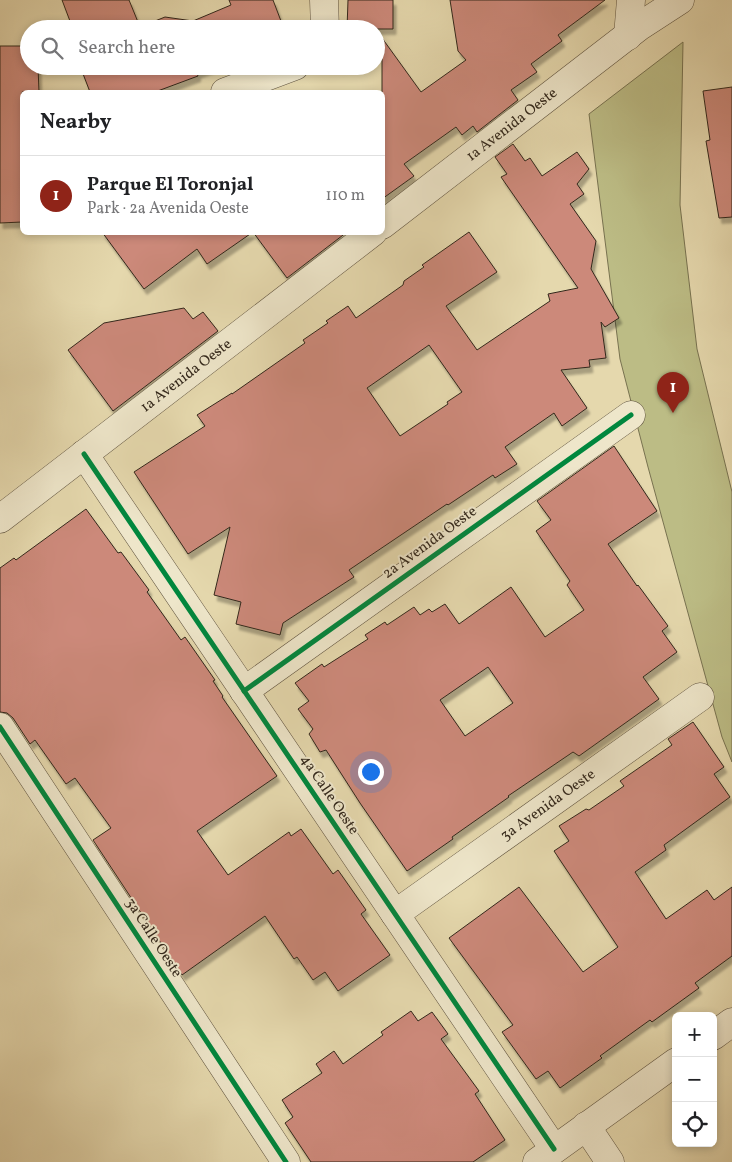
<!DOCTYPE html>
<meta charset="utf-8">
<style>
:root{--surface:#fff;--page:#f6f6f6;--text:#202124;--muted:#757577;--line:#e0e0e0;--accent:#8f2418}
body{margin:0;font-family:Vollkorn,serif;background:var(--page);color:var(--text)}
.controls{position:absolute;right:15px;bottom:15px;display:grid;overflow:hidden;border-radius:8px;box-shadow:0 2px 8px #0003}
.controls button{width:45px;height:45px;display:grid;place-items:center;padding:0;border:0;border-bottom:1px solid var(--line);background:var(--surface);color:var(--text);font:25px sans-serif}
.you{position:absolute;left:370px;top:771px;width:18px;height:18px;margin:-12px;border:4px solid #fff;border-radius:50%;background:#1a73e8;box-shadow:0 0 0 8px #1a73e833}
.badge{display:grid;place-items:center;width:32px;height:32px;border-radius:50%;background:var(--accent);color:#fff;font-size:16px;font-weight:700}
.pin{position:absolute;translate:-50% -41px;filter:drop-shadow(0 1px 2px #0008)}
.pin::after{content:'';position:absolute;top:26px;width:18px;height:15px;background:inherit;clip-path:polygon(0 0,100% 0,50% 100%)}
.list{margin:0;padding:0;list-style:none}
h2{display:flex;justify-content:space-between;align-items:center;height:65px;margin:0;padding:0 20px;font-size:21px}
h2 small{font-size:16px;font-weight:400;color:var(--muted)}
.list li{display:grid;grid-template-columns:32px 1fr auto;gap:15px;align-items:center;box-sizing:border-box;height:80px;padding:0 20px;border-top:1px solid var(--line)}
.list b{display:block;font-size:19px;white-space:nowrap}
.list p{margin:0;font-size:16px;white-space:nowrap;color:var(--muted)}
.list em{font-size:16px;font-style:normal;color:var(--muted)}
.icon{flex:none;width:28px;height:28px;fill:none;stroke:currentColor;stroke-width:2;stroke-linecap:round;stroke-linejoin:round}
.map{position:relative;flex:none;width:732px;height:1162px;overflow:hidden}
.search{position:absolute;background:var(--surface);box-shadow:0 2px 8px #0003;left:20px;top:20px;width:365px;height:55px;display:flex;align-items:center;gap:12px;box-sizing:border-box;padding:0 18px;border-radius:28px;color:var(--muted);font-size:19px}
.panel{position:absolute;background:var(--surface);box-shadow:0 2px 8px #0003;left:20px;top:90px;width:365px;height:145px;border-radius:8px}
.map>svg:first-child{display:block}
.green{fill:#bcbc85;stroke:#787250}
.building{fill:#cc897a;stroke:#33281c;fill-rule:evenodd;filter:url(#shadow)}
.lines{fill:none;stroke-linecap:round;stroke-linejoin:round}
.minor-casing{stroke:#605440;stroke-width:29}
.minor{stroke:#eee6ca;stroke-width:28}
.cycleway-casing{stroke:#eee6ca;stroke-width:8}
.cycleway{stroke:#00873e;stroke-width:5}
.labels{text-anchor:middle;dominant-baseline:central;stroke-width:4;stroke-linejoin:round;paint-order:stroke}
.street-label{font-size:15px;fill:#33281c;stroke:#eee6ca}
</style>
<div class="map">
<svg width="732" height="1162" viewBox="0 0 732 1162">
<defs>
<filter id="shadow"><feDropShadow dx="3" dy="5.5" stdDeviation="1" flood-color="#0004"/></filter>
</defs>
<rect width="100%" height="100%" fill="#e5d8ad"/>
<filter id="stains"><feTurbulence type="fractalNoise" baseFrequency=".004" numOctaves="4"/><feColorMatrix values="0 0 0 0 .2 0 0 0 0 .09 0 0 0 0 .02 0 0 0 .5 -.17"/></filter>
<radialGradient id="worn" r=".72"><stop offset=".6" stop-color="#630" stop-opacity="0"/><stop offset="1" stop-color="#630" stop-opacity=".3"/></radialGradient>
<path class="green" d="M683,42L680,205L697,349L732,492V762L722,737L648,467L620,359L589,114Z"/>
<g class="building">
<path d="M62,0H129L140,27L165,17L193,21L231,5L229,0H273L284,29H73Z"/>
<path d="M348,0H393V29H347Z"/>
<path d="M450,0H605L558,35L562,41L531,64L537,72L511,90L518,100L477,132L473,126L462,135L456,127L404,164L414,176L382,199V38L421,92L466,60L458,51Z"/>
<path d="M0,46H29V66H38L39,92H22V222L0,223Z"/>
<path d="M80,66H216L197,73L198,76L155,92H90Z"/>
<path d="M732,87V217L719,218L706,141L710,140L703,91Z"/>
<path d="M513,144L525,161L530,158L542,176L577,152L589,169L577,184L584,194L570,204L596,241L591,269L619,318L605,327L601,322L606,358L589,360L590,367L561,370L587,408L562,426L554,413L505,447L517,464L495,478L493,475L448,505L447,504L349,570L354,577L283,623L280,635L236,624L241,602L214,595L230,527L188,554L134,472L205,426L197,415L232,393V394L305,343L303,340L328,323L326,321L348,306L356,318L403,285L404,281L424,267L422,265L469,232L497,272L446,306L477,350L550,301L548,294L578,288L501,177L507,174L495,157ZM429,345L462,392L447,402L448,404L400,436L367,388Z"/>
<path d="M102,232H253L207,264L197,249L144,289Z"/>
<path d="M253,232H347L287,278Z"/>
<path d="M184,308L193,319L203,312L218,331L113,411L68,350L104,323Z"/>
<path d="M614,446L657,511L608,544L637,586L638,585L668,626L662,631L677,652L643,677L659,699L579,756L573,752L508,796L509,797L452,837L453,839L407,871L360,803L326,750L320,752L309,734L313,729L298,709L309,701L295,683L322,664L324,667L368,639L365,635L385,622L387,625L414,607L420,615L429,609L432,612L445,604L459,624L511,587L545,637L584,610L567,585L570,581L536,531L551,520L537,501ZM488,667L513,703L465,736L440,700Z"/>
<path d="M86,509L118,553L121,552L149,590L147,592L181,640L185,637L215,680L213,681L223,696L222,697L277,776L197,831L228,875L289,832L291,836L301,829L333,874L338,870L366,910L361,914L390,955L338,991L325,972L313,980L297,957L294,959L265,916L182,975L93,840L111,828L75,778L66,784L35,740L30,744L13,718L7,713L0,712V568L14,558L16,560Z"/>
<path d="M693,722L724,767L714,774L730,797L664,845L666,850L635,872L666,919L707,890L714,900L732,887V956L695,983L699,988L652,1022L650,1020L600,1056L602,1058L560,1088L548,1071L536,1079L502,1032L513,1025L449,938L519,887L583,972L618,947L554,851L569,841L559,826L586,809L589,810L624,786L620,781L672,745L668,739Z"/>
<path d="M411,1011L418,1021L432,1012L448,1034L441,1039L479,1091L475,1094L505,1140L473,1162H311L285,1123L293,1117L282,1100L322,1073L316,1064L334,1051L343,1064L383,1035L381,1032Z"/>
</g>
<g class="lines">
<defs>
<g id="minor">
<path d="M324,0L325,29"/>
<path d="M628,36L631,0"/>
<path d="M225,92L295,66"/>
<path id="s1" d="M382,225L640,26L680,0"/>
<path d="M84,454L554,1149"/>
<path id="s2" d="M0,519L373,232"/>
<path d="M244,691L631,415"/>
<path d="M0,727L286,1162"/>
<path id="s3" d="M395,914L700,697"/>
<path d="M713,1036L732,1022"/>
<path d="M586,1126L610,1162"/>
<path d="M537,1162L676,1062"/>
</g>
</defs>
<use href="#minor" class="minor-casing"/>
<use href="#minor" class="minor"/>
<defs>
<g id="cycleway">
<path d="M84,454L554,1149"/>
<path d="M244,691L631,415"/>
<path d="M0,727L286,1162"/>
</g>
</defs>
<use href="#cycleway" class="cycleway-casing"/>
<use href="#cycleway" class="cycleway"/>
</g>
<g class="labels">
<g class="street-label">
<text stroke="none"><textPath href="#s1" startOffset="164">1a Avenida Oeste</textPath></text>
<text stroke="none"><textPath href="#s2" startOffset="235">1a Avenida Oeste</textPath></text>
<text transform="translate(430 543) rotate(-36)">2a Avenida Oeste</text>
<text transform="translate(329 795) rotate(56)">4a Calle Oeste</text>
<text stroke="none"><textPath href="#s3" startOffset="188">3a Avenida Oeste</textPath></text>
<text transform="translate(153 938) rotate(57)">3a Calle Oeste</text>
</g>
</g>
<rect width="100%" height="100%" filter="url(#stains)"/>
<rect width="100%" height="100%" fill="url(#worn)"/>
</svg>
<div class="controls">
<button>+</button>
<button>−</button>
<button><svg class="icon" aria-label="locate" viewBox="0 0 24 24"><circle cx="12" cy="12" r="6"/><path d="M12 2v4M12 18v4M2 12h4M18 12h4"/></svg></button>
</div>
<div class="you"></div>
<div class="pin badge" style="left:673px;top:413px">1</div>
<div class="search"><svg class="icon" aria-label="search" viewBox="0 0 24 24"><circle cx="10" cy="10" r="6"/><path d="M15 15l6 6"/></svg>Search here</div>
<section class="panel">
<h2>Nearby<small></small></h2>
<ul class="list">
<li><span class="badge">1</span><div><b>Parque El Toronjal</b><p>Park · 2a Avenida Oeste</p></div><em>110 m</em></li>
</ul>
</section>
</div>
